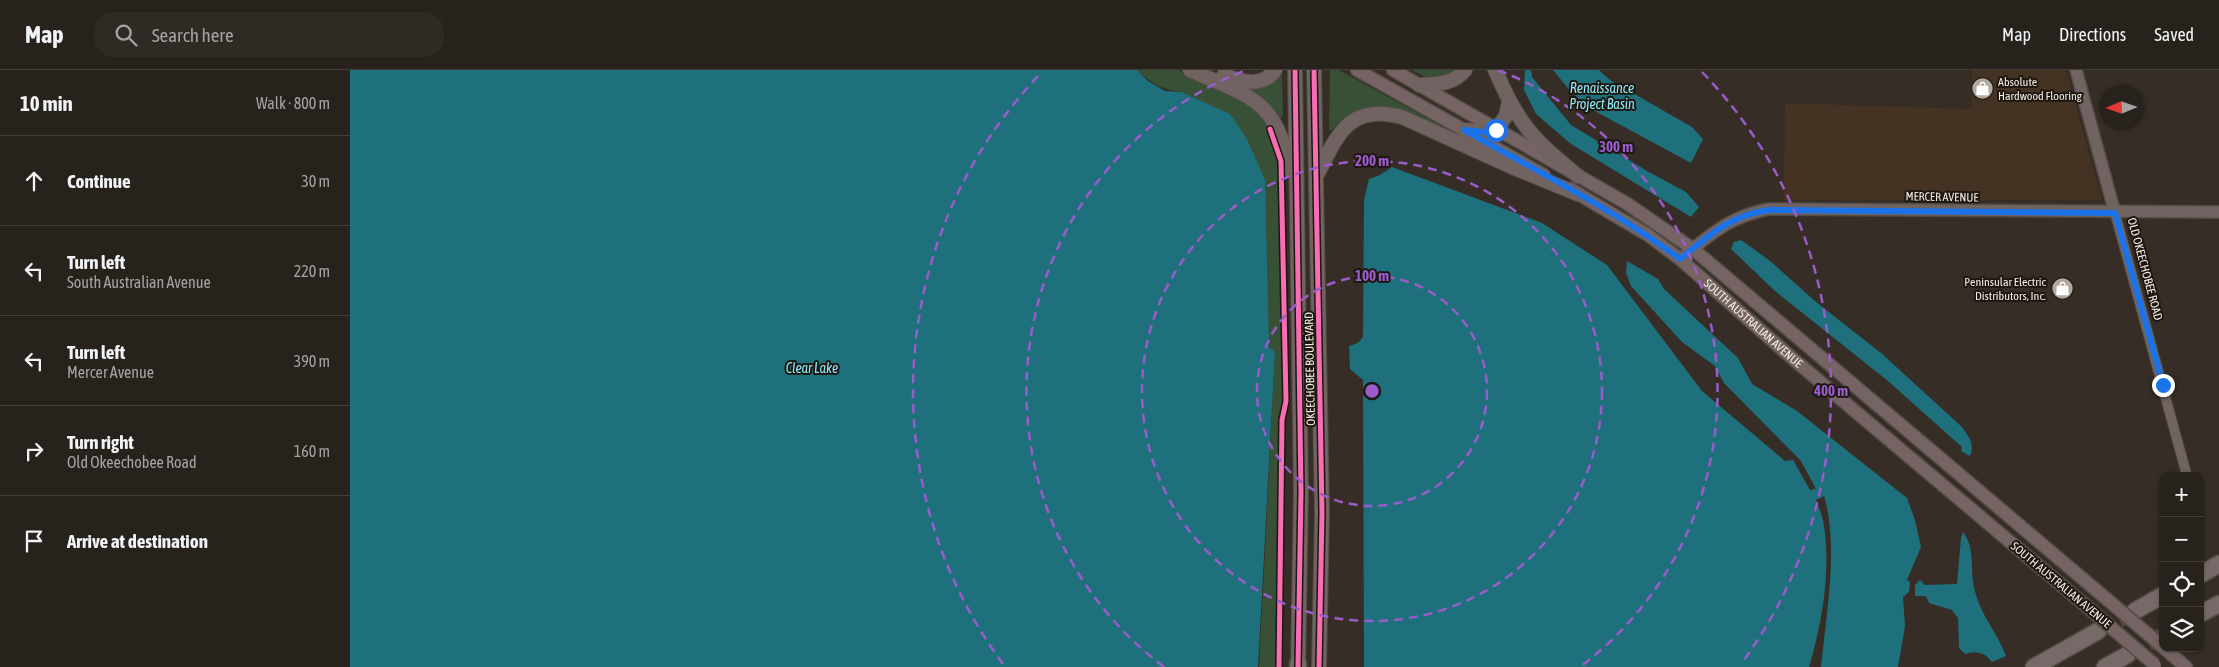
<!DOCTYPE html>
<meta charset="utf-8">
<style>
:root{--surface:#28221c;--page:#302a25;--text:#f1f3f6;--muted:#a5a4a3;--line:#443f3b}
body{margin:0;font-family:"Asap Condensed",sans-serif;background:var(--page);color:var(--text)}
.controls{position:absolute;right:15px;bottom:15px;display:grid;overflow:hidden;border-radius:10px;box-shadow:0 1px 4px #0004}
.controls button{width:45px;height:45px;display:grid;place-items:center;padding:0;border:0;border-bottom:1px solid var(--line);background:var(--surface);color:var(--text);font:25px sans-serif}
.compass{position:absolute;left:1749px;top:15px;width:45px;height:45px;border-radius:50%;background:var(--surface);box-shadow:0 1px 4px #0004;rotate:268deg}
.stop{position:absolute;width:15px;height:15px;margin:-11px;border:4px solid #1a73e8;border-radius:50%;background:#fff}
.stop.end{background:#1a73e8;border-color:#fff;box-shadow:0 1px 5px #0008}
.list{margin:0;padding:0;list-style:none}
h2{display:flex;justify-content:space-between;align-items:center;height:65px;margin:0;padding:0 20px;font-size:21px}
h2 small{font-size:16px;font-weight:400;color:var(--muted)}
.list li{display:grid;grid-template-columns:32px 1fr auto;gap:15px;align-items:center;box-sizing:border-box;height:90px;padding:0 20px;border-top:1px solid var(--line)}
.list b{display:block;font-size:19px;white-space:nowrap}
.list p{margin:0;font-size:16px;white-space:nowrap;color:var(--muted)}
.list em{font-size:16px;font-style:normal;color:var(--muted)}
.icon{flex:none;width:28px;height:28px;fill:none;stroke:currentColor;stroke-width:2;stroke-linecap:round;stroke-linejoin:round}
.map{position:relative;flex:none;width:1869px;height:597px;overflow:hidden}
header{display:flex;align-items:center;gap:30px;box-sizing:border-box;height:70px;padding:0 25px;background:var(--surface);border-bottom:1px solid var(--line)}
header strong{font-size:24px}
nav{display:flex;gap:28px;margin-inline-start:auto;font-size:18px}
.search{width:350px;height:45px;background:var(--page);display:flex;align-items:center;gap:12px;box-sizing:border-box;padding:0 18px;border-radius:20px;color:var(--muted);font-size:19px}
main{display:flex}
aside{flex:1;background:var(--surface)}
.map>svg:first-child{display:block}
.built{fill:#443222}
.green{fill:#385035}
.water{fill:#1e717c}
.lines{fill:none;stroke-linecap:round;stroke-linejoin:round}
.motorway-tunnel{stroke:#524a42;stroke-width:16;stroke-dasharray:16 8;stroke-linecap:butt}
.minor-casing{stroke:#524c46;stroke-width:11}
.tertiary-casing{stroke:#524c46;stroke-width:14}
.secondary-casing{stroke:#524c46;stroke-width:15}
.primary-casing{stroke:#524c46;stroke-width:16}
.motorway-casing{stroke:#524c46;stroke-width:19}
.minor{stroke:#716362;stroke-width:9}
.tertiary{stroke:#716362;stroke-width:11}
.secondary{stroke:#756463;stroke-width:12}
.primary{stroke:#716362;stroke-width:14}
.motorway{stroke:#766967;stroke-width:16}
.secondary-bridge-casing{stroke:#524c46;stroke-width:15;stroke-linecap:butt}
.secondary-bridge{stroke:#756463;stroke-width:12}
.cycleway-casing{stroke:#1d1611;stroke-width:8}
.cycleway{stroke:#f96db3;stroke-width:5}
.route{stroke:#1a73e8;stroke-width:6}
.ring{fill:none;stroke:#9a5cc8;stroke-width:2.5;stroke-dasharray:9 6}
.labels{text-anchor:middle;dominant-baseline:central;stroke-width:4;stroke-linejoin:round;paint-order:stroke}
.poi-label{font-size:12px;fill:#f5ece3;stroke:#1d1611;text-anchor:start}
.street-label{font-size:12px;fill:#f5ece3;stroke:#1d1611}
.water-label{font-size:14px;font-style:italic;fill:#8eeaf8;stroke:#1d1611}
.centre{fill:#9a5cc8;stroke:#1d1611;stroke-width:2.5}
.ring-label{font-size:15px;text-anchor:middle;font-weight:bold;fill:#9a5cc8;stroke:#1d1611;stroke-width:4;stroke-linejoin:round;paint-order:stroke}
</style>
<header>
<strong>Map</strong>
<div class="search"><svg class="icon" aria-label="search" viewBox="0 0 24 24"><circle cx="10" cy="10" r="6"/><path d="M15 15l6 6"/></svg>Search here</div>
<nav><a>Map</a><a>Directions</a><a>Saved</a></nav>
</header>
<main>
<aside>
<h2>10 min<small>Walk · 800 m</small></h2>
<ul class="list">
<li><svg class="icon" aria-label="ahead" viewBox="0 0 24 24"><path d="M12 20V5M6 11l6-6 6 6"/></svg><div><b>Continue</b></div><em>30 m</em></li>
<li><svg class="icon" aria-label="left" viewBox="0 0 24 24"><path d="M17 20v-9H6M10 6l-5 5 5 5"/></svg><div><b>Turn left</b><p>South Australian Avenue</p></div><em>220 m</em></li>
<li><svg class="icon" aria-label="left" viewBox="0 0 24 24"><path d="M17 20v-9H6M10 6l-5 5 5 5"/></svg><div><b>Turn left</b><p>Mercer Avenue</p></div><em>390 m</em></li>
<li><svg class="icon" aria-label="right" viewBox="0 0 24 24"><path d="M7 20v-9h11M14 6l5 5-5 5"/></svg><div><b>Turn right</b><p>Old Okeechobee Road</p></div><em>160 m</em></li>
<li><svg class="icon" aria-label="arrive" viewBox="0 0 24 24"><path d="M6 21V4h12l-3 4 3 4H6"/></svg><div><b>Arrive at destination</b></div></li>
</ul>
</aside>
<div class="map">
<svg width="1869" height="597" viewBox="0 0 1869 597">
<rect width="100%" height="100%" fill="#352d26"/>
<path class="built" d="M1622,0H1716L1752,130H1434L1435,33L1621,39Z"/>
<g class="green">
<path d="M787,0H828L894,32L908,43L920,59L931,80L936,276L934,334L928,347V597H909L925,282L919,277L831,22C812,20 801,13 787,0Z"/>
<path d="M980,0H989L1128,76C1105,66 1052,36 1028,37C1009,38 993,46 981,61L979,59Z"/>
<path d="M1062,0H1109L1087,10L1073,6Z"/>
<path d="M929,4L932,7L933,47L929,49L915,31L891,17Z"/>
</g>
<g class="water">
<path d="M0,0H787L798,11L815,21L831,22L880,44L897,69L915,110L919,277L925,282L908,597H0Z"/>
<path d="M1175,0H1181L1182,7L1221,55L1297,101L1336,122L1349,137L1341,147L1221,74L1186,44L1174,20Z"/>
<path d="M1203,0H1249L1260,10L1342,57L1353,69L1341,93L1241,39L1221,22Z"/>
<path d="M1042,97L1192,153L1257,195L1352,321L1435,391L1443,390L1460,420L1466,419L1451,391L1374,313L1365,296L1332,272L1281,216L1276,203L1277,191L1308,209L1314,219L1388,288L1402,314L1447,341L1557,428L1565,450L1571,477L1557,510L1560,512L1559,522L1553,527L1555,556L1548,597H1471C1476,546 1489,475 1474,426L1466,430C1469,438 1473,447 1474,456C1481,502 1472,553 1459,597H1014L1013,310L1000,299L999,276L1008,273L1013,267L1014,130L1019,109L1030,105Z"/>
<path d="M1391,170L1419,190L1466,232L1531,283L1612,357C1619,367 1625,374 1620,386L1611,381L1612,377L1538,311L1425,221L1381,179L1384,172Z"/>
<path d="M1613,462C1624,476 1621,495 1623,511C1627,542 1646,559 1656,586L1642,592C1635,583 1627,580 1615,584L1609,578L1608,548L1602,540L1579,533L1576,526H1565V515L1570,510L1575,515L1607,514L1611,468Z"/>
</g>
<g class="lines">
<g class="motorway-tunnel">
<path d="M1748,561L1785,541"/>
<path d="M1777,585L1813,565"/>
</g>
<defs>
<path id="minor" d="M1765,143L1837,406"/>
<g id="tertiary">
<path d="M1726,0L1765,143"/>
<path d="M1330,189C1360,165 1380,146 1419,139L1869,142"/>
</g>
<g id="secondary">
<path d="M1007,0L1194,105"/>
<path d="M1043,0L1276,133L1343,179L1759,531"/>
<path id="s1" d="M1220,119L1298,165L1330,189L1442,288L1742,541"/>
<path d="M1814,578L1836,597"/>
</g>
<g id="primary">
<path d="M840,0C898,26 928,29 939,100"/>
<path d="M945,0L951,422L948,597"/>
<path d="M964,0L972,443L969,597"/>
<path d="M1145,0C1154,20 1163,40 1177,58C1191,76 1210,91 1228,106"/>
<path d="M874,5C891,12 913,18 925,0"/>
<path d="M1069,15C1086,14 1103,15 1115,0"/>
<path d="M1114,60L1134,62L1146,60L1156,46L1159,31"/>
<path d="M968,103C988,64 999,33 1052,47L1162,97L1228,124"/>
</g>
<g id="motorway">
<path d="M1850,505L1869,494"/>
<path d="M1785,541L1813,525"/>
<path d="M1850,544L1869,534"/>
<path d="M948,597V594"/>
<path d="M1684,597L1748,561"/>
<path d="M1755,597L1777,585"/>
</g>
</defs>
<use href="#minor" class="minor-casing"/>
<use href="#tertiary" class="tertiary-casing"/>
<use href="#secondary" class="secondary-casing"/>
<use href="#primary" class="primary-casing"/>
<use href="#motorway" class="motorway-casing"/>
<use href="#minor" class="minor"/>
<use href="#tertiary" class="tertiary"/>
<use href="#secondary" class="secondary"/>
<use href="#primary" class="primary"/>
<use href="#motorway" class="motorway"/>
<defs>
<g id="secondary-bridge">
<path d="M1759,531L1813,577"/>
<path d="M1742,541L1805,595"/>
</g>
</defs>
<use href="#secondary-bridge" class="secondary-bridge-casing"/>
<use href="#secondary-bridge" class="secondary-bridge"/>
<defs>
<g id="cycleway">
<path d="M945,0L951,422L948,597"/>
<path d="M964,0L972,443L969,597"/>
<path d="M920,59L931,91L936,331L932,350L929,597"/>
</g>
</defs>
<use href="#cycleway" class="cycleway-casing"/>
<use href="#cycleway" class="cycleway"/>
</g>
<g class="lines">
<path class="route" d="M1146,60L1134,62L1114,60C1187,101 1263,139 1330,189C1360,165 1380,145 1419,140L1765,143L1813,315"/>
</g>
<g class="ring">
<circle cx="1022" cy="321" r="115"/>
<circle cx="1022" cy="321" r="230"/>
<path d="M814 597A345 345 0 0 1 896 0M1148 0A345 345 0 0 1 1230 597"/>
<path d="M653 594A459 459 0 0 1 692 2M1352 2A459 459 0 0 1 1391 594"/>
</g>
<defs>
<symbol id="shop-disc" viewBox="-11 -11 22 22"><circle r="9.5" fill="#b2a9a1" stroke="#1d1611"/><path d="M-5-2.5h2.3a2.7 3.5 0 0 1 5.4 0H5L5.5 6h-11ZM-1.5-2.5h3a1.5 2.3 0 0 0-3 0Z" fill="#fff"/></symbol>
</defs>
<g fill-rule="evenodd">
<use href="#shop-disc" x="1620" y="6" width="25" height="25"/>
<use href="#shop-disc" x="1700" y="206" width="25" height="25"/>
</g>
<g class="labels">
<g class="poi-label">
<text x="1648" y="12">Absolute<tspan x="1648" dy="14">Hardwood Flooring</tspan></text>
<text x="1696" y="212" text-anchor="end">Peninsular Electric<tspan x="1696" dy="14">Distributors, Inc.</tspan></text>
</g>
<g class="street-label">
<text transform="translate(1592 127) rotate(1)">MERCER AVENUE</text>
<text transform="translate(1795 199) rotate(75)">OLD OKEECHOBEE ROAD</text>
<text stroke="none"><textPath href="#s1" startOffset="228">SOUTH AUSTRALIAN AVENUE</textPath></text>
<text transform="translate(960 299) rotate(-91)">OKEECHOBEE BOULEVARD</text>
<text transform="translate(1711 515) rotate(40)">SOUTH AUSTRALIAN AVENUE</text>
</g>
<g class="water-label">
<text x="1252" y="18">Renaissance<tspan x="1252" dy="16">Project Basin</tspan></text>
<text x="462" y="298">Clear Lake</text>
</g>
</g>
<circle cx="1022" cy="321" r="8" class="centre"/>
<g class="ring-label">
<text x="1266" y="82">300 m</text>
<text x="1022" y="96">200 m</text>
<text x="1022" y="211">100 m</text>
<text x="1481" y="326">400 m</text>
</g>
</svg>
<div class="controls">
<button>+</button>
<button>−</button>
<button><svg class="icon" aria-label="locate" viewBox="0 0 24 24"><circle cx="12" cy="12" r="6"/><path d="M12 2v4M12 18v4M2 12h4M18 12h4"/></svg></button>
<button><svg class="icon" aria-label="layers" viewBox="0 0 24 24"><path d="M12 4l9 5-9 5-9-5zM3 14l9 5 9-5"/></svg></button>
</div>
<svg class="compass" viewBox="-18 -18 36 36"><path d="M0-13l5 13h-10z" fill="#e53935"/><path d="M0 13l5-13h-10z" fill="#a5a4a3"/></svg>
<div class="stop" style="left:1146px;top:60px"></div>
<div class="stop end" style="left:1813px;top:315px"></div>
</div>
</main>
